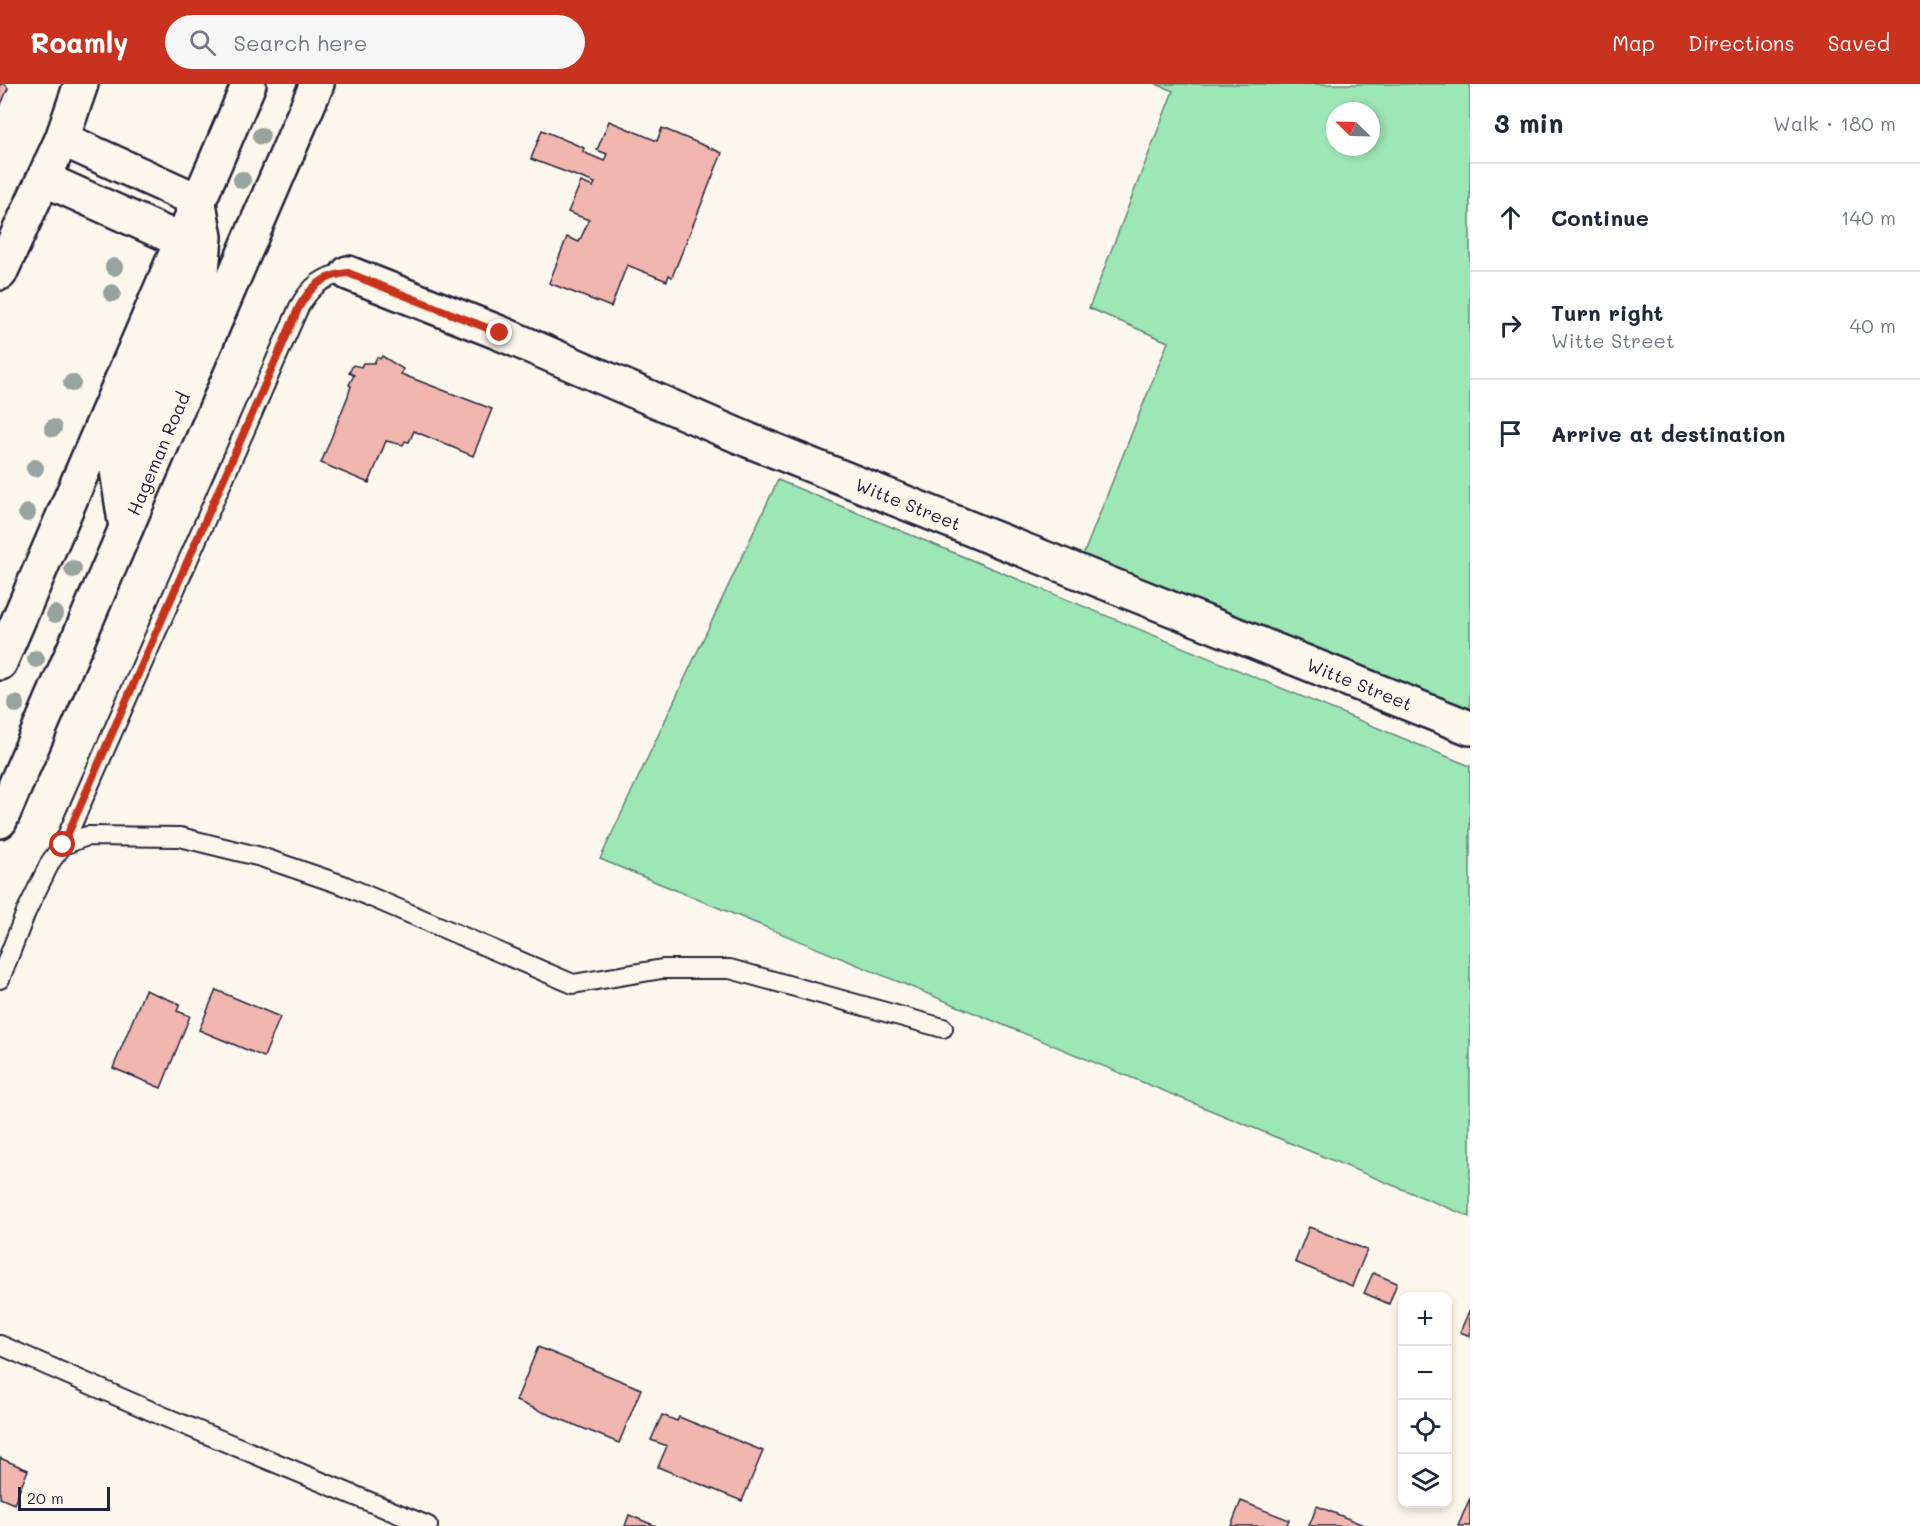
<!DOCTYPE html>
<meta charset="utf-8">
<style>
:root{--surface:#fff;--page:#f6f6f7;--text:#1f2937;--muted:#747a83;--line:#e0e1e3;--accent:#c8321e}
body{margin:0;font-family:Mali,sans-serif;background:var(--page);color:var(--text)}
.controls{position:absolute;right:18px;bottom:18px;display:grid;overflow:hidden;border-radius:12px;box-shadow:0 3px 9px #0003}
.controls button{width:54px;height:54px;display:grid;place-items:center;padding:0;border:0;border-bottom:2px solid var(--line);background:var(--surface);color:var(--text);font:30px sans-serif}
.compass{position:absolute;left:1326px;top:18px;width:54px;height:54px;border-radius:50%;background:var(--surface);box-shadow:0 3px 9px #0003;rotate:293deg}
.scale{position:absolute;left:18px;bottom:15px;width:92px;box-sizing:border-box;padding-left:6px;border:3px solid #22223b;border-top:0;font-size:16px;line-height:21px;white-space:nowrap;color:#22223b;-webkit-text-stroke:4px #fbf7ec;paint-order:stroke}
.stop{position:absolute;width:18px;height:18px;margin:-14px;border:4px solid #c8321e;border-radius:50%;background:#fff}
.stop.end{background:#c8321e;border-color:#fff;box-shadow:0 2px 6px #0008}
.list{margin:0;padding:0;list-style:none}
h2{display:flex;justify-content:space-between;align-items:center;height:78px;margin:0;padding:0 24px;font-size:26px}
h2 small{font-size:20px;font-weight:400;color:var(--muted)}
.list li{display:grid;grid-template-columns:39px 1fr auto;gap:18px;align-items:center;box-sizing:border-box;height:108px;padding:0 24px;border-top:2px solid var(--line)}
.list b{display:block;font-size:22px;white-space:nowrap}
.list p{margin:0;font-size:20px;white-space:nowrap;color:var(--muted)}
.list em{font-size:20px;font-style:normal;color:var(--muted)}
.icon{flex:none;width:33px;height:33px;fill:none;stroke:currentColor;stroke-width:2;stroke-linecap:round;stroke-linejoin:round}
.map{position:relative;flex:none;width:1470px;height:1442px;overflow:hidden}
header{display:flex;align-items:center;gap:36px;box-sizing:border-box;height:84px;padding:0 30px;background:var(--accent);color:#fff}
header strong{font-size:28px}
nav{display:flex;gap:33px;margin-inline-start:auto;font-size:21px}
.search{width:420px;height:54px;background:var(--page);display:flex;align-items:center;gap:15px;box-sizing:border-box;padding:0 21px;border-radius:33px;color:var(--muted);font-size:22px}
main{display:flex}
aside{flex:1;background:var(--surface)}
.map>svg:first-child{display:block}
.green{fill:#9de6b6;stroke:#608478;stroke-width:1.5;fill-rule:evenodd}
.building{fill:#f1b6af;stroke:#22223b;stroke-width:1.5}
.lines{fill:none;stroke-linecap:round;stroke-linejoin:round}
.lane-casing{stroke:#22223b;stroke-width:22}
.street-casing{stroke:#22223b;stroke-width:38}
.secondary-casing{stroke:#22223b;stroke-width:38}
.lane{stroke:#fbf7ec;stroke-width:18}
.street{stroke:#fbf7ec;stroke-width:33}
.secondary{stroke:#fbf7ec;stroke-width:33}
.tree{fill:#98a29f}
.route{stroke:#c8321e;stroke-width:8}
.labels{text-anchor:middle;dominant-baseline:central;stroke-width:4.5;stroke-linejoin:round;paint-order:stroke}
.street-label{font-size:18px;fill:#22223b;stroke:#fbf7ec}
</style>
<header>
<strong>Roamly</strong>
<div class="search"><svg class="icon" aria-label="search" viewBox="0 0 24 24"><circle cx="10" cy="10" r="6"/><path d="M15 15l6 6"/></svg>Search here</div>
<nav><a>Map</a><a>Directions</a><a>Saved</a></nav>
</header>
<main>
<div class="map">
<svg width="1470" height="1442" viewBox="0 0 1470 1442">
<rect width="100%" height="100%" fill="#fbf7ec"/>
<filter id="ink" filterUnits="userSpaceOnUse"><feTurbulence type="fractalNoise" baseFrequency=".0167" numOctaves="2"/><feDisplacementMap in="SourceGraphic" scale="12" xChannelSelector="R" yChannelSelector="G"/><feConvolveMatrix kernelMatrix="1 2 1 2 8 2 1 2 1" color-interpolation-filters="sRGB"/></filter>
<g filter="url(#ink)">
<g class="green">
<path d="M1156,0H1470V630L1082,474L1168,258L1089,224L1173,7ZM1335,27H1371V63H1335Z"/>
<path d="M778,396L1470,682V1133L600,775Z"/>
</g>
<g class="building">
<path d="M0,0H5L8,4L0,23Z"/>
<path d="M609,37L657,57L662,44L722,69L672,193L669,191L667,197L627,181L611,223L549,199L567,153L579,158L589,136L568,128L581,98L593,103L595,99L531,75L542,46L584,64L583,68L604,77L607,70L597,66Z"/>
<path d="M382,272L403,285L401,290L492,325L473,372L414,347L409,358L405,357L403,361L386,357L369,399L321,379L348,312L351,302L349,301L354,291L349,289L353,281L361,283L363,279H374L377,273L380,275Z"/>
<path d="M145,906L180,920L177,927L190,932L161,1004L113,984Z"/>
<path d="M216,906L280,933L264,973L199,946Z"/>
<path d="M1309,1143L1367,1166L1352,1202L1295,1178Z"/>
<path d="M1373,1189L1397,1199L1389,1220L1364,1209Z"/>
<path d="M1470,1225V1252L1460,1248Z"/>
<path d="M538,1263L641,1305L619,1359L516,1317Z"/>
<path d="M662,1331L677,1337L679,1333L763,1367L742,1417L658,1383L667,1362L651,1356Z"/>
<path d="M0,1374L28,1386L14,1420L0,1414Z"/>
<path d="M1470,1414V1442H1458Z"/>
<path d="M1241,1417L1289,1436L1286,1442H1231Z"/>
<path d="M1317,1422L1366,1442H1309Z"/>
<path d="M629,1431L656,1442H625Z"/>
</g>
<g class="lines">
<defs>
<g id="lane">
<path d="M63,761L299,223C311,202 324,191 348,189"/>
<path d="M0,895L26,828L51,777L63,761L87,752L180,753L261,773L343,801L573,900L662,885H730L943,944"/>
<path d="M0,1261L165,1333L428,1442"/>
</g>
<g id="street">
<path d="M62,55L199,117"/>
<path d="M44,95L182,157"/>
<path d="M0,189L62,55L81,0"/>
<path id="s1" d="M348,189L500,249L748,356L1470,644"/>
</g>
<g id="secondary">
<path d="M126,444L117,386L202,187L205,153L199,119"/>
<path d="M0,579L249,0"/>
<path id="s2" d="M0,737L317,0"/>
</g>
</defs>
<use href="#lane" class="lane-casing"/>
<use href="#street" class="street-casing"/>
<use href="#secondary" class="secondary-casing"/>
<use href="#lane" class="lane"/>
<use href="#street" class="street"/>
<use href="#secondary" class="secondary"/>
</g>
<g class="tree">
<circle cx="261" cy="52" r="9"/>
<circle cx="242" cy="96" r="9"/>
<circle cx="114" cy="183" r="9"/>
<circle cx="112" cy="209" r="9"/>
<circle cx="72" cy="299" r="9"/>
<circle cx="53" cy="344" r="9"/>
<circle cx="35" cy="384" r="9"/>
<circle cx="27" cy="429" r="9"/>
<circle cx="73" cy="485" r="9"/>
<circle cx="55" cy="530" r="9"/>
<circle cx="36" cy="575" r="9"/>
<circle cx="16" cy="620" r="9"/>
</g>
</g>
<g class="lines" filter="url(#ink)">
<path class="route" d="M63,761L299,223C311,202 324,191 348,189L500,249"/>
</g>
<g class="labels">
<g class="street-label">
<text stroke="none"><textPath href="#s2" startOffset="400">Hageman Road</textPath></text>
<text stroke="none"><textPath href="#s1" startOffset="606">Witte Street</textPath></text>
<text stroke="none"><textPath href="#s1" startOffset="1092">Witte Street</textPath></text>
</g>
</g>
</svg>
<div class="controls">
<button>+</button>
<button>−</button>
<button><svg class="icon" aria-label="locate" viewBox="0 0 24 24"><circle cx="12" cy="12" r="6"/><path d="M12 2v4M12 18v4M2 12h4M18 12h4"/></svg></button>
<button><svg class="icon" aria-label="layers" viewBox="0 0 24 24"><path d="M12 4l9 5-9 5-9-5zM3 14l9 5 9-5"/></svg></button>
</div>
<svg class="compass" viewBox="-18 -18 36 36"><path d="M0-13l5 13h-10z" fill="#e53935"/><path d="M0 13l5-13h-10z" fill="#747a83"/></svg>
<div class="scale">20 m</div>
<div class="stop" style="left:63px;top:761px"></div>
<div class="stop end" style="left:500px;top:249px"></div>
</div>
<aside>
<h2>3 min<small>Walk · 180 m</small></h2>
<ul class="list">
<li><svg class="icon" aria-label="ahead" viewBox="0 0 24 24"><path d="M12 20V5M6 11l6-6 6 6"/></svg><div><b>Continue</b></div><em>140 m</em></li>
<li><svg class="icon" aria-label="right" viewBox="0 0 24 24"><path d="M7 20v-9h11M14 6l5 5-5 5"/></svg><div><b>Turn right</b><p>Witte Street</p></div><em>40 m</em></li>
<li><svg class="icon" aria-label="arrive" viewBox="0 0 24 24"><path d="M6 21V4h12l-3 4 3 4H6"/></svg><div><b>Arrive at destination</b></div></li>
</ul>
</aside>
</main>
